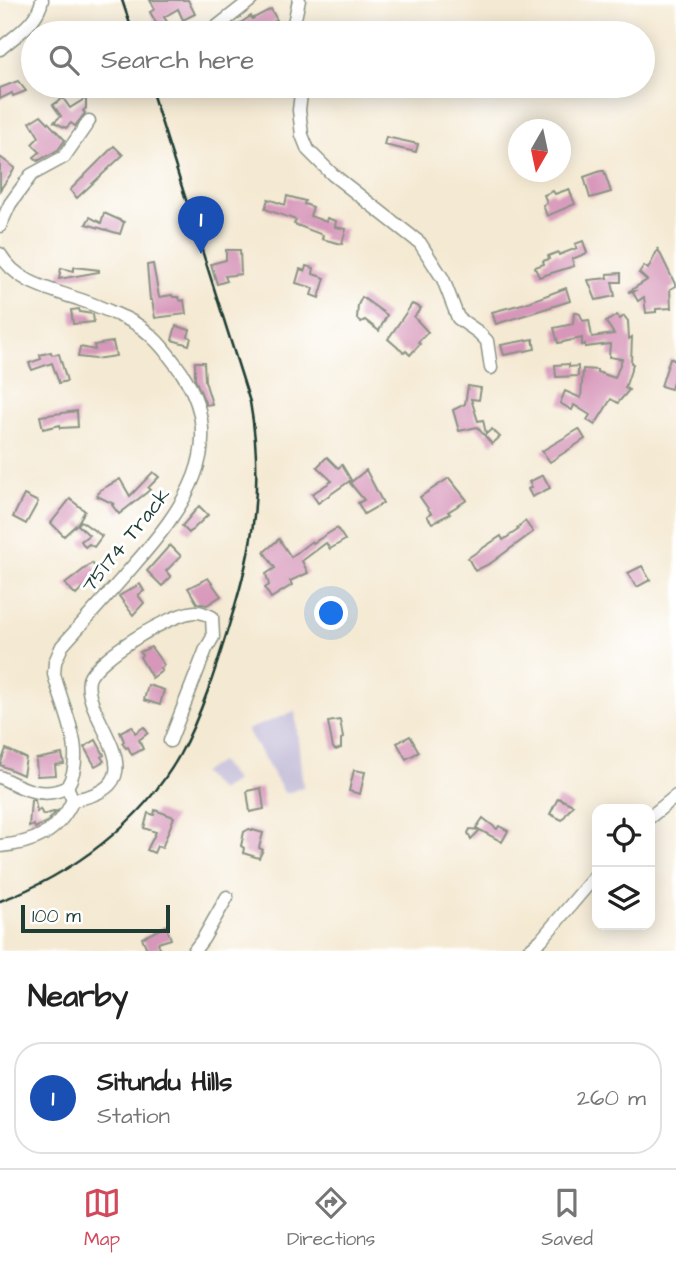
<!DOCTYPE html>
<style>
:root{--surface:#fff;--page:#f6f6f6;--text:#222;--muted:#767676;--line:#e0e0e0;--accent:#d1495b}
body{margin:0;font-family:"Architects Daughter",sans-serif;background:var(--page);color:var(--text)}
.controls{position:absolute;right:21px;bottom:21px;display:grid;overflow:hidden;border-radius:14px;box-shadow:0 4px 18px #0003}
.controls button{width:63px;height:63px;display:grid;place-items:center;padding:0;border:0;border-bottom:2px solid var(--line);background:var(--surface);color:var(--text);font:35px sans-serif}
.compass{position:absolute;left:508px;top:119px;width:63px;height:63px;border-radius:50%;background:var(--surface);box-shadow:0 4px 18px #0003;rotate:189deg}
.scale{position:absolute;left:21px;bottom:18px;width:149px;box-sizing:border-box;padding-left:7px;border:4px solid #1f3d34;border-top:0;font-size:19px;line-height:24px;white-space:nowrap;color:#1f3d34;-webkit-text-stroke:5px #fff;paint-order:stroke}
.you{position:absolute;left:332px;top:614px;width:24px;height:24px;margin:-18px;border:5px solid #fff;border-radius:50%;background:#1a73e8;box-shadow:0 0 0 10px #1a73e833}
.badge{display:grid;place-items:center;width:46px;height:46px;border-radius:50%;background:var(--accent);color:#fff;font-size:23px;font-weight:700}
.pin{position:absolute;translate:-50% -58px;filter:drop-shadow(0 2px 4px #0008)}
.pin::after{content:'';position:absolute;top:37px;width:24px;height:21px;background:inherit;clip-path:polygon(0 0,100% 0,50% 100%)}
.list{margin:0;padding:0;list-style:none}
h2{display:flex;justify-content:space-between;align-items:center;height:91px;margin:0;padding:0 28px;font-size:30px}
h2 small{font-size:23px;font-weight:400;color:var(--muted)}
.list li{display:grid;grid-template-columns:46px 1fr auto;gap:21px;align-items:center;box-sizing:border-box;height:112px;margin:0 14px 14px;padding:0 14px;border:2px solid var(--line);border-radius:28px}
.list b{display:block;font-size:26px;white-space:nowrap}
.list p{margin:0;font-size:23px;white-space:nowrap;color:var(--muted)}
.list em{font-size:23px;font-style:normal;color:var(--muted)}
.icon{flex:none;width:38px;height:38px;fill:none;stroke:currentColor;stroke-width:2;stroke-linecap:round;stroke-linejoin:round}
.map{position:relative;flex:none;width:676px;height:951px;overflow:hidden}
.search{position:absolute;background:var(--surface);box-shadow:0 4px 18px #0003;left:21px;right:21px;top:21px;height:77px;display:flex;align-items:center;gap:18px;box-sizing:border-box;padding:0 24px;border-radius:38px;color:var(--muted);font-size:26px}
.sheet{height:217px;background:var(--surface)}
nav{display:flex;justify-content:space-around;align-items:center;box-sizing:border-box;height:98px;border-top:2px solid var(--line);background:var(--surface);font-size:19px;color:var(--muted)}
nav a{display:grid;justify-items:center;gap:4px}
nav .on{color:var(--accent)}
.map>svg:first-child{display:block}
.industrial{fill:#c6c0d9}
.building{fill:#d797ba}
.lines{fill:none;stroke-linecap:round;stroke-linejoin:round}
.minor-casing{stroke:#8a9383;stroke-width:15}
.minor{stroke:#fff;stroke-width:12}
.rail{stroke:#1f3d34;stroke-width:2.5}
.labels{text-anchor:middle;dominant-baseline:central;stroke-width:6;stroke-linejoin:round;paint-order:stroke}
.street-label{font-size:21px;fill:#1f3d34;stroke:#fff}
</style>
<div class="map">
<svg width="676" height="951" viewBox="0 0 676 951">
<rect width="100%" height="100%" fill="#fff"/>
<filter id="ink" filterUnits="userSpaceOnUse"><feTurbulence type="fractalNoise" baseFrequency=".0143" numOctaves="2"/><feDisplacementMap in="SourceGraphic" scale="14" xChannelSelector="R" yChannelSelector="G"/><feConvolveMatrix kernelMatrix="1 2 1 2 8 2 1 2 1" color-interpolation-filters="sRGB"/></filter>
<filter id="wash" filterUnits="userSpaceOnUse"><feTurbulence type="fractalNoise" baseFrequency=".00686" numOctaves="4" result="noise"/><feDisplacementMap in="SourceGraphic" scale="28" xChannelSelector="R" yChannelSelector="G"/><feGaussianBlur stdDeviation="1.57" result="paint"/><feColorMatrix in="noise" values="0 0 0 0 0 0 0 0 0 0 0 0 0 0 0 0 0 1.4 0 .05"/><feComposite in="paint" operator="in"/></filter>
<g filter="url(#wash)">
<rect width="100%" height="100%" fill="#f4e9d2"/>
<g class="industrial">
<path d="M295,711L303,787L285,794L247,730Z"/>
<path d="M220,762L236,781L220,791L201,773Z"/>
</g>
<g id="blocks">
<g class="building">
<path d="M150,0H188L195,14L183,20L178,9L164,17L169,25L160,30L150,12L155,9Z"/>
<path d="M271,9L277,20L262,28L260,24L245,33H225L251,16L252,19Z"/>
<path d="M18,81L26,91L13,96L12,93L0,99V88Z"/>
<path d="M63,98L70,108L86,98V108L83,111L85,113L75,126L71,123L66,128L54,122L61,116L53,105Z"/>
<path d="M41,115L65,140L58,150L38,161L34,157L40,152L32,144L39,137L30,122Z"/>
<path d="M386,137L418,144L416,152L384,145Z"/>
<path d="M114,146L123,155L77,198L70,190Z"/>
<path d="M0,157L15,168L0,190Z"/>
<path d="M601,171H604L611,192L590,198L584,177Z"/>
<path d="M569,189L575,204L547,216L543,205L547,203L544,195L553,191L555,194Z"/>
<path d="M287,196L305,201L304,204L313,207L310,216L326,222L327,218L336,221L335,227L346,229L342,244L322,239L323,235L294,224L296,220L265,209L268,199L285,205Z"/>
<path d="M104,213L124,222L120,234L86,224L90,217L101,223Z"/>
<path d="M583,241L587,253L572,259L574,266L539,277L535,267L544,264L543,261L549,259L548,256L558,252L559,255L577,248L575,244Z"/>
<path d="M658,249L676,286L670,289L671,308L656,309V312L646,313L644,297L638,301L633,293L635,291L628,292L647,280L639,273L644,266L648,269Z"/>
<path d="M226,250H240L241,274L225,276L227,281L217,284L211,264L226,260Z"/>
<path d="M153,264L159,297L172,295L173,297H178L181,301L184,300L186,314L155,318L152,300H150L147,265Z"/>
<path d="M306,266L314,268L313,274L325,278L319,298L311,295L313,289L310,287L296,283L300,269L305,271Z"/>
<path d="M74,267L99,270V272L59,279L61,268L74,271Z"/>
<path d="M621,273V282H612L615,296L596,300L588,280L608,278L607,274Z"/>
<path d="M566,288L570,301L496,324L492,312L526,303Z"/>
<path d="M362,297L387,315L379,331L365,320L361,322L357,319L358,305Z"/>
<path d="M412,304L421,308L414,317L428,332L418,342L420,344L410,355L406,351L404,353L388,339Z"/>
<path d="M79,309L80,312L93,314L94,322L73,324L71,310Z"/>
<path d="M574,312L580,314L583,321L589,320L592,337L614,334L606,322L617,315L620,319L624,316L628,321L629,339L632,337L631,363L633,364L625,388L629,390L618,403L611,399L595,425L587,420L590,415L574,405L572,410L560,403L565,391L581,398L583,369L597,370V372L615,378L622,359L609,357L610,344L585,347V344L582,345V338L558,343L554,328L573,324Z"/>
<path d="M176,326L190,330L188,336L191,338L189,345L172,340Z"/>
<path d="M533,339L535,349L504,355L501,345Z"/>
<path d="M113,342L116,356L95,359L78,357L80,347L95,350L94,345Z"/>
<path d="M51,352L52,355L59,354L67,381L59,383L52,363L32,370L29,363L41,359L40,355Z"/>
<path d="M670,358L676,361V372L671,389L661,386Z"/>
<path d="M195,362H204L205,381L212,404L206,405L195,379Z"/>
<path d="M569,364V367L578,366V376L556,377L555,365Z"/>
<path d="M468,386L481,388L479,400L471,399L478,421L483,420L486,434L492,429L500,437L492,444L477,427L459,431L453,410L465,404Z"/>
<path d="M77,411L78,427L60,428V425L43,429L40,416Z"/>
<path d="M579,429L585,439L550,462L542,451Z"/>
<path d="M327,457L338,468L342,465L351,480L318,503L312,494L332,481L317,467Z"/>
<path d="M366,470L383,503L364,514L358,503L364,500L350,483Z"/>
<path d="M153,472L159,477L148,488L150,490L119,514L112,505L114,504L97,496L100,490L120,479L130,496Z"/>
<path d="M543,475L550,488L532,497L528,489L532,487L529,482Z"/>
<path d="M449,478L467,500L448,512L450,514L432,523L427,516L431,513L420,497Z"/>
<path d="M24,495L38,502L26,524L13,517Z"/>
<path d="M70,499L85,511L77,524L64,536L51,523Z"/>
<path d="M199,506L208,515L189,533L182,526Z"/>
<path d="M81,521L102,536L94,547L89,544L85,547L81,541L89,535L78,525Z"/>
<path d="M525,521L533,532L491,563L475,571L468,558L501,536L503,540L518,530L517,528Z"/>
<path d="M337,528L345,540L330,549L326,543L302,561L308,573L290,581L292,585L271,598L265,588L269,585L266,574L275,568L264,552L279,539L291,557L312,541L313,543Z"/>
<path d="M170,545L181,556L166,571L171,577L162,586L147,571Z"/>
<path d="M92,563L102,575L91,583L93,585L86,590L84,587L76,595L65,584Z"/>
<path d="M642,566L650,580L637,587L628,573Z"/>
<path d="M208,578L221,596L207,605L197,603L188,588Z"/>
<path d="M140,584L144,591L138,595L144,603L133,615L119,596Z"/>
<path d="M151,647L164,665L160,668L162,671L152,678L140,657L142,655L140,652Z"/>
<path d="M148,685L164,690L160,705L144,700Z"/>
<path d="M340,720L343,738L341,739V748L336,750L333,748L328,722Z"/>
<path d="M132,726L135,733L144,727L148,733L139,740L143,749L132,755L128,747L126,748L122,743L124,741L120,732Z"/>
<path d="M410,736L419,752L406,759L397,743Z"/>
<path d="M96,740L104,755L101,757L104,761L95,766L84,747Z"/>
<path d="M6,749L26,758L23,775L0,765Z"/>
<path d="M62,754L64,764L55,765L56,775L37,776L36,759Z"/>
<path d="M354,770L365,772L360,794L349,791Z"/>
<path d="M261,788L264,809L250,812L247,791Z"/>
<path d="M558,798L573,805L562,820L550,814Z"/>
<path d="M31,800H35L37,812L40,809L43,815L57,811L47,822L35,828L34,825L29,827Z"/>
<path d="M155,810L174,817L162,848L157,846L154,853L147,850L156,832L144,828L148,813L154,815Z"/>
<path d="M483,818L497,829L499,826L508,831L502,842L480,830L471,839L468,833L470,829L480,830L476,828Z"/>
<path d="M249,829L263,833L259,848L263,850L259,858L243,853L244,848L241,846L244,832Z"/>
<path d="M166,926L171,939L158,943L160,948L148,951L142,938Z"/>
</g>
</g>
</g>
<g filter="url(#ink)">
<use href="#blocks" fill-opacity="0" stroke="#8a9383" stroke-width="2"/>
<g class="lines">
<defs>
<g id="minor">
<path d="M209,33L251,0"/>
<path d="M296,33L294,23L299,0"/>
<path d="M0,49C16,35 38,22 42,0"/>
<path d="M302,86L299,110L302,135L308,150L332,174L420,243L443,279L458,318L478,332L487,341L491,368"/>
<path d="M0,226L10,204L31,175L64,157L89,121"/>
<path d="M0,254C18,284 50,289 81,300C96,305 111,312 125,318C150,329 167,352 182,373C231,447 182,510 133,566C110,593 86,619 62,646L55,662L54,674C63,711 88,752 67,787C44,800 21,788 0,777"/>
<path d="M67,787L73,800C165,784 81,718 89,680C94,659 176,610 197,612C201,612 208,615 212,617L213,637L206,649L170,741"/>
<path d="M650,817L676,796"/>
<path d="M0,846C34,843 58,833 73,800"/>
<path d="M194,951L203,939L227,897"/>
<path d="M528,951L541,940L597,874"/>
</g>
</defs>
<use href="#minor" class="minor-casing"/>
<use href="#minor" class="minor"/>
<g class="rail">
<path d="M122,0L133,33"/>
<path d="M0,901C71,875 141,823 179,756C202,714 216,668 230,622C254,547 264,481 250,402L150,86"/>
</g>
</g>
</g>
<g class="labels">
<g class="street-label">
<text transform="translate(126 540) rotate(-51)">75174 Track</text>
</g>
</g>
</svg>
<div class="controls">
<button><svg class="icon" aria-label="locate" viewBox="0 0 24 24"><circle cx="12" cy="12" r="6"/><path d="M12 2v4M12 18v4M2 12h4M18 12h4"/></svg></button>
<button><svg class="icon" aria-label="layers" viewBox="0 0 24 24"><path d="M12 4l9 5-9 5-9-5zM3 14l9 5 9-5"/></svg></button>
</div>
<svg class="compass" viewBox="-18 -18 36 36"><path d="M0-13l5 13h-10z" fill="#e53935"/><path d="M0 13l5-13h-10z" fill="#767676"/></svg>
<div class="scale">100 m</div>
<div class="you"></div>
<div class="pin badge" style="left:201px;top:254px;background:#1a4fb4">1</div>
<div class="search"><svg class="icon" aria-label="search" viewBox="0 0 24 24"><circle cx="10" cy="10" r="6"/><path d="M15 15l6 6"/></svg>Search here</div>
</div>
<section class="sheet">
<h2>Nearby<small></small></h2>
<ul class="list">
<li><span class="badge" style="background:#1a4fb4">1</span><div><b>Situndu Hills</b><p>Station</p></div><em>260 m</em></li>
</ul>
</section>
<nav>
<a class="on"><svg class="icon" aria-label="map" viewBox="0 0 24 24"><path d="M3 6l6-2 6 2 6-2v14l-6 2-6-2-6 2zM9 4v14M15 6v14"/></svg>Map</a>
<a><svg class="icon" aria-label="directions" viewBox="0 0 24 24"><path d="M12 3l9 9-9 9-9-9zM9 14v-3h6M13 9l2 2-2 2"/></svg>Directions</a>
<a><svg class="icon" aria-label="saved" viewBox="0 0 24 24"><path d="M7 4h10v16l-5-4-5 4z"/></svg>Saved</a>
</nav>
